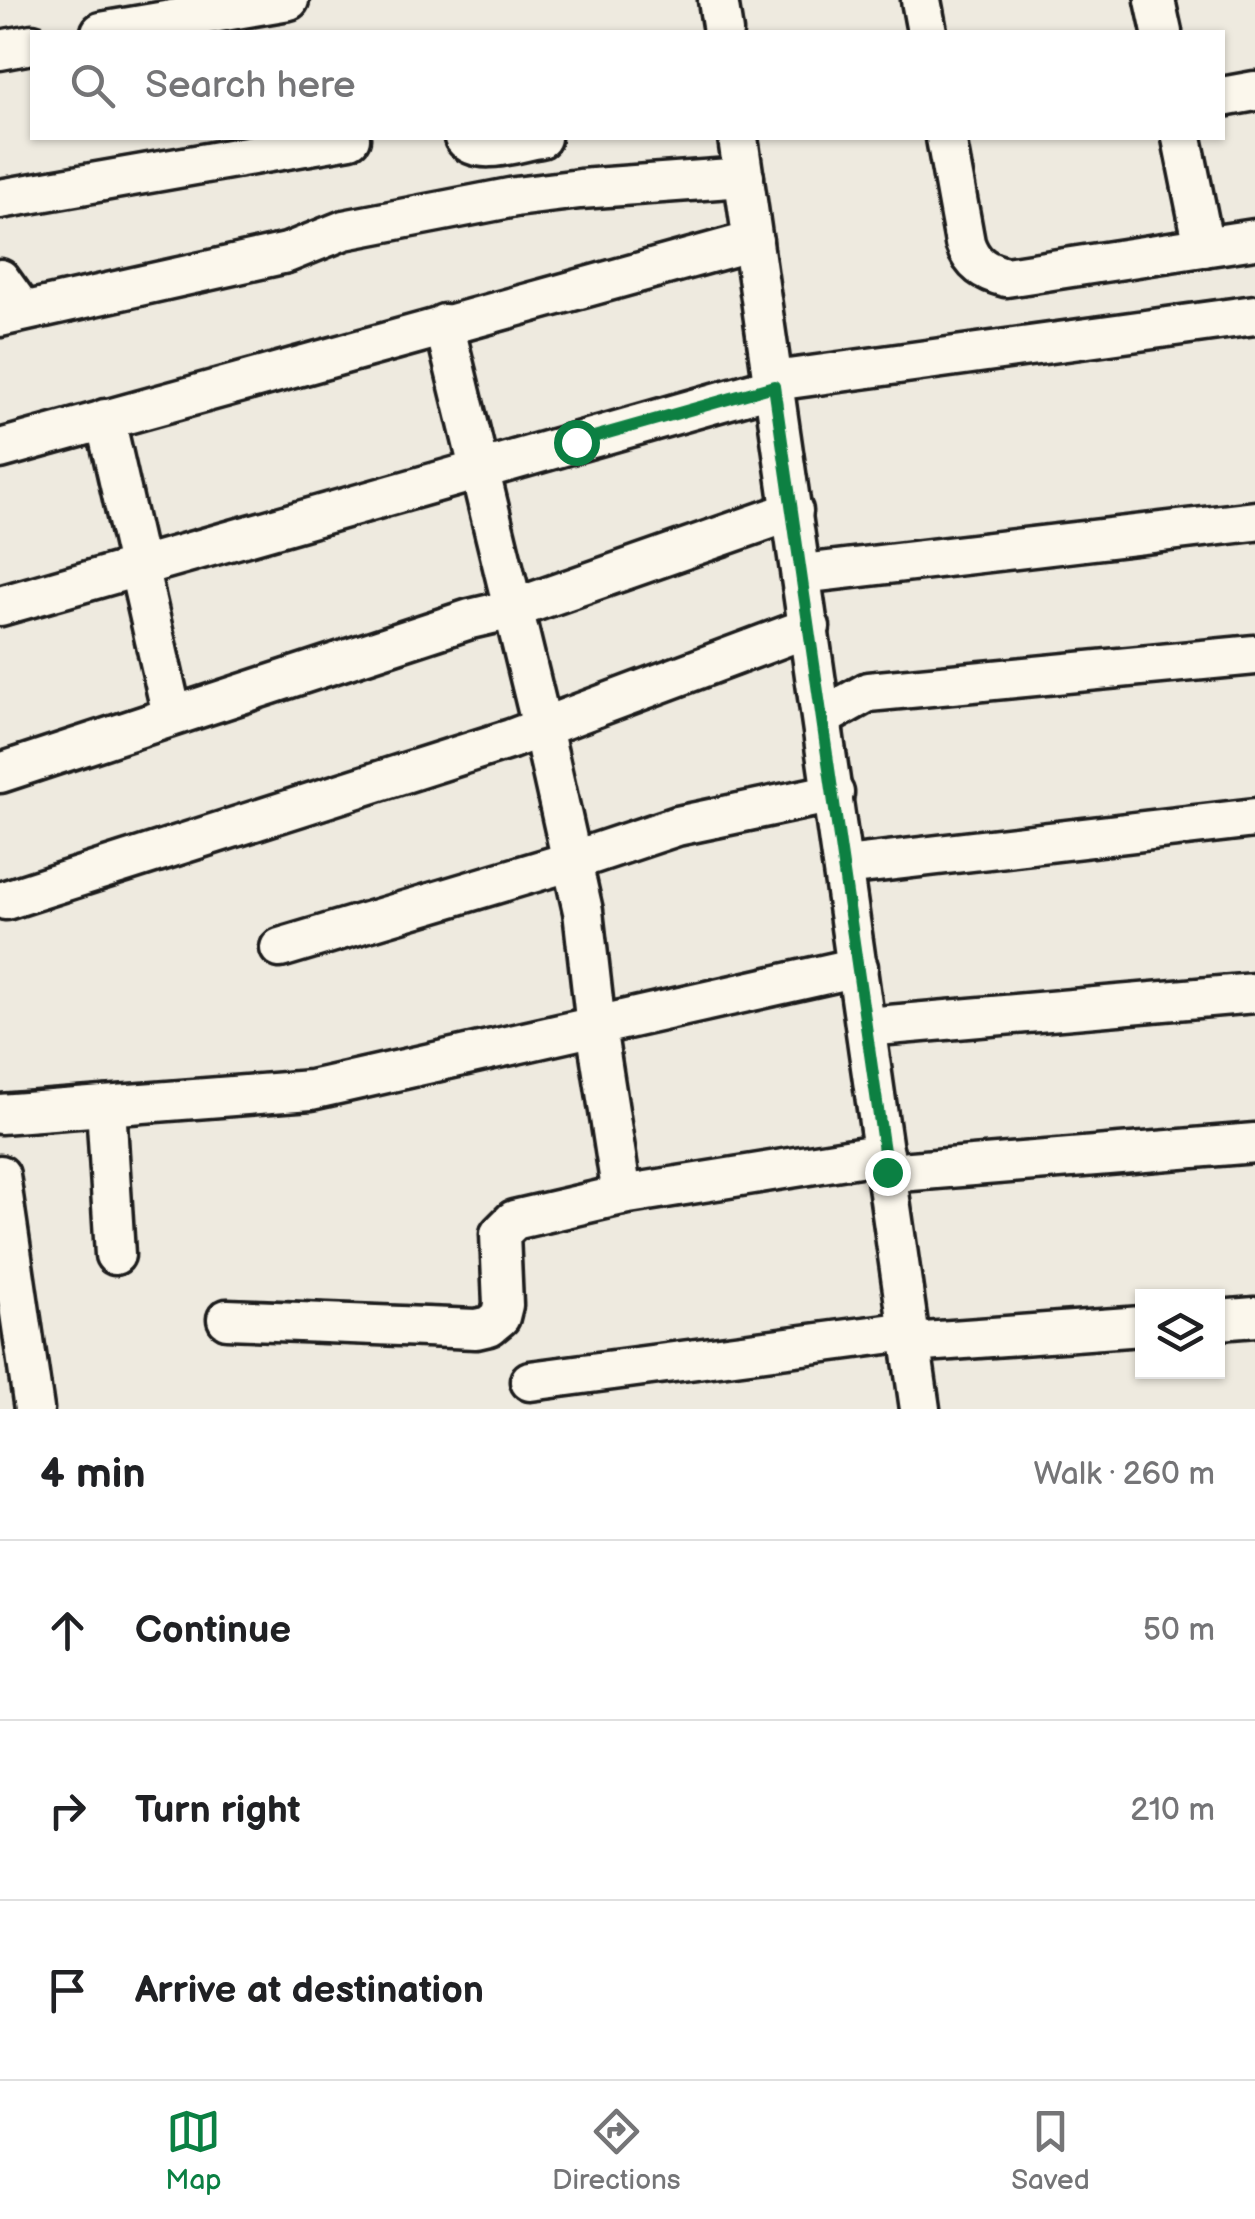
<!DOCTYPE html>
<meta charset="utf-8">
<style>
:root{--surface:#fff;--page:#f6f6f6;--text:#202124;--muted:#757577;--line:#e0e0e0;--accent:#0b8043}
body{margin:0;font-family:"Balsamiq Sans",sans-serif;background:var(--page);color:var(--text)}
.controls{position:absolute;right:30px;bottom:30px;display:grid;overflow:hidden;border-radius:0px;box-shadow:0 2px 8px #0004}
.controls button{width:90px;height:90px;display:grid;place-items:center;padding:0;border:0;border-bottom:2px solid var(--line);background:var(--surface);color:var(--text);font:50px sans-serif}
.stop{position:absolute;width:30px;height:30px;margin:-22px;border:8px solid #0b8043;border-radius:50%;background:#fff}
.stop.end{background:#0b8043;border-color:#fff;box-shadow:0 2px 10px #0008}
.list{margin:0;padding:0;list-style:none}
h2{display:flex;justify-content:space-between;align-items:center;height:130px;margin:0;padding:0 40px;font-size:42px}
h2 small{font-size:32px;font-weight:400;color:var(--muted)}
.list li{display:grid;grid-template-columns:65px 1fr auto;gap:30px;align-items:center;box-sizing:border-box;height:180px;padding:0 40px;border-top:2px solid var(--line)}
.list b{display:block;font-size:38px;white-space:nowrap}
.list em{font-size:32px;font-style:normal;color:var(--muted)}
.icon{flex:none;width:55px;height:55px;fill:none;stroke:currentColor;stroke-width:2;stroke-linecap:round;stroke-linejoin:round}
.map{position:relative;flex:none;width:1255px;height:1409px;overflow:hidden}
.search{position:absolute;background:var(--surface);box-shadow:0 2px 8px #0004;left:30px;right:30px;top:30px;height:110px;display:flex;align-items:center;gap:25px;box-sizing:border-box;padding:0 35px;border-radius:0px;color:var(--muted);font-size:38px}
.sheet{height:670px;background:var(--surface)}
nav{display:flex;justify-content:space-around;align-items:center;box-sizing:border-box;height:140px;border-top:2px solid var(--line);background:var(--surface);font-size:28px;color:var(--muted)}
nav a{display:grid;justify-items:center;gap:5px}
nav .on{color:var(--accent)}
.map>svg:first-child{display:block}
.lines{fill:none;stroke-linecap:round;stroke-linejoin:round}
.minor-casing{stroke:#1c1c1c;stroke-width:45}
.minor{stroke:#fbf7ec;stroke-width:38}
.route{stroke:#0b8043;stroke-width:12}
</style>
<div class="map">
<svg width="1255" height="1409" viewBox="0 0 1255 1409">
<rect width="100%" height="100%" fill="#eeeadf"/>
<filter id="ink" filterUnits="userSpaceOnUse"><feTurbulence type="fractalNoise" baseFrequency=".01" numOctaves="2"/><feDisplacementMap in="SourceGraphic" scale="20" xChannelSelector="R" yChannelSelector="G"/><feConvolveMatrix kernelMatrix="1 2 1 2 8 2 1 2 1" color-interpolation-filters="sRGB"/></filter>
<g filter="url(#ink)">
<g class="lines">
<defs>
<g id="minor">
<path d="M718,0L723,32"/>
<path d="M921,0L927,32"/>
<path d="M1155,0L1162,32"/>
<path d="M101,32L289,0"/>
<path d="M0,50L32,44"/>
<path d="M1222,97L1255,91"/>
<path d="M464,138C479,157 519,141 541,138"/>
<path d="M738,138L920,1409"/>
<path d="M946,138L965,243C972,264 985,272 1006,277L1255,239"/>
<path d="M1182,138L1204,247"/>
<path d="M0,199L350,138"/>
<path d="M0,279L23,311"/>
<path d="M0,317L287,253L344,230L515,197L580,189L744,177"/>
<path d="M444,324L542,727L583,911L596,1027L622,1195"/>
<path d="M774,381L1255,315"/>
<path d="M105,419L172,715"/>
<path d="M0,449L753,241"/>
<path d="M802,574L1255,521"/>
<path d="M0,606L775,386"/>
<path d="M823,717L868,692L1255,655"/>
<path d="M0,773L470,619L513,609L793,511"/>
<path d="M844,866L1255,818"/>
<path d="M6,900L511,739L810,627"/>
<path d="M280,948L572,861L677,826L834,793"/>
<path d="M866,1027L1255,993"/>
<path d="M106,1106L115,1255"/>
<path d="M0,1114L311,1090L858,967"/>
<path d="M887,1173L1255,1143"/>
<path d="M0,1175L34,1409"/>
<path d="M227,1319L476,1329L489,1326L500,1317L503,1305L500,1234L514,1220L622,1195L884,1153"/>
<path d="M1218,1320L1255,1317"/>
<path d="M911,1343L1142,1326"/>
<path d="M530,1381L909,1331"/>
</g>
</defs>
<use href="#minor" class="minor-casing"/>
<use href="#minor" class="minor"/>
</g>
</g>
<g class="lines" filter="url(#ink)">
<path class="route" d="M576,442L774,386L887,1172"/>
</g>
</svg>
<div class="controls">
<button><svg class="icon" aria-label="layers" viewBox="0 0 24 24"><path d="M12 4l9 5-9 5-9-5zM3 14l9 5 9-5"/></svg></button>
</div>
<div class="stop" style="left:576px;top:442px"></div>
<div class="stop end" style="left:887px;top:1172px"></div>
<div class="search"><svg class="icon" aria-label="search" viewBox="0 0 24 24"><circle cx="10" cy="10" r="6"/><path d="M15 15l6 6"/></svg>Search here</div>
</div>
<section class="sheet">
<h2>4 min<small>Walk · 260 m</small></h2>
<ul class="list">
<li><svg class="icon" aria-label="ahead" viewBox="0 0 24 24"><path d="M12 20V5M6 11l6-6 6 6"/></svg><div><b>Continue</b></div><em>50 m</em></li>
<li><svg class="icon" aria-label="right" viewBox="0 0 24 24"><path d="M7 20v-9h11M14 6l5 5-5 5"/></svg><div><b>Turn right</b></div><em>210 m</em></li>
<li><svg class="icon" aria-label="arrive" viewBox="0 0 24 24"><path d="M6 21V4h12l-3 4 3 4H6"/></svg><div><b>Arrive at destination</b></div></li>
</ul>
</section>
<nav>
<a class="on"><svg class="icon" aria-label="map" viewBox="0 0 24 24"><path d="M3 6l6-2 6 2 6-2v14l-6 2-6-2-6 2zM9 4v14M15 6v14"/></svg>Map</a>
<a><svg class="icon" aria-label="directions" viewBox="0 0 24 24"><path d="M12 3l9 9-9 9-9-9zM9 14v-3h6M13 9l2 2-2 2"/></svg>Directions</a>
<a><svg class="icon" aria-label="saved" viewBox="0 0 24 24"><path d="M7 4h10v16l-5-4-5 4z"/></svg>Saved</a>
</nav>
